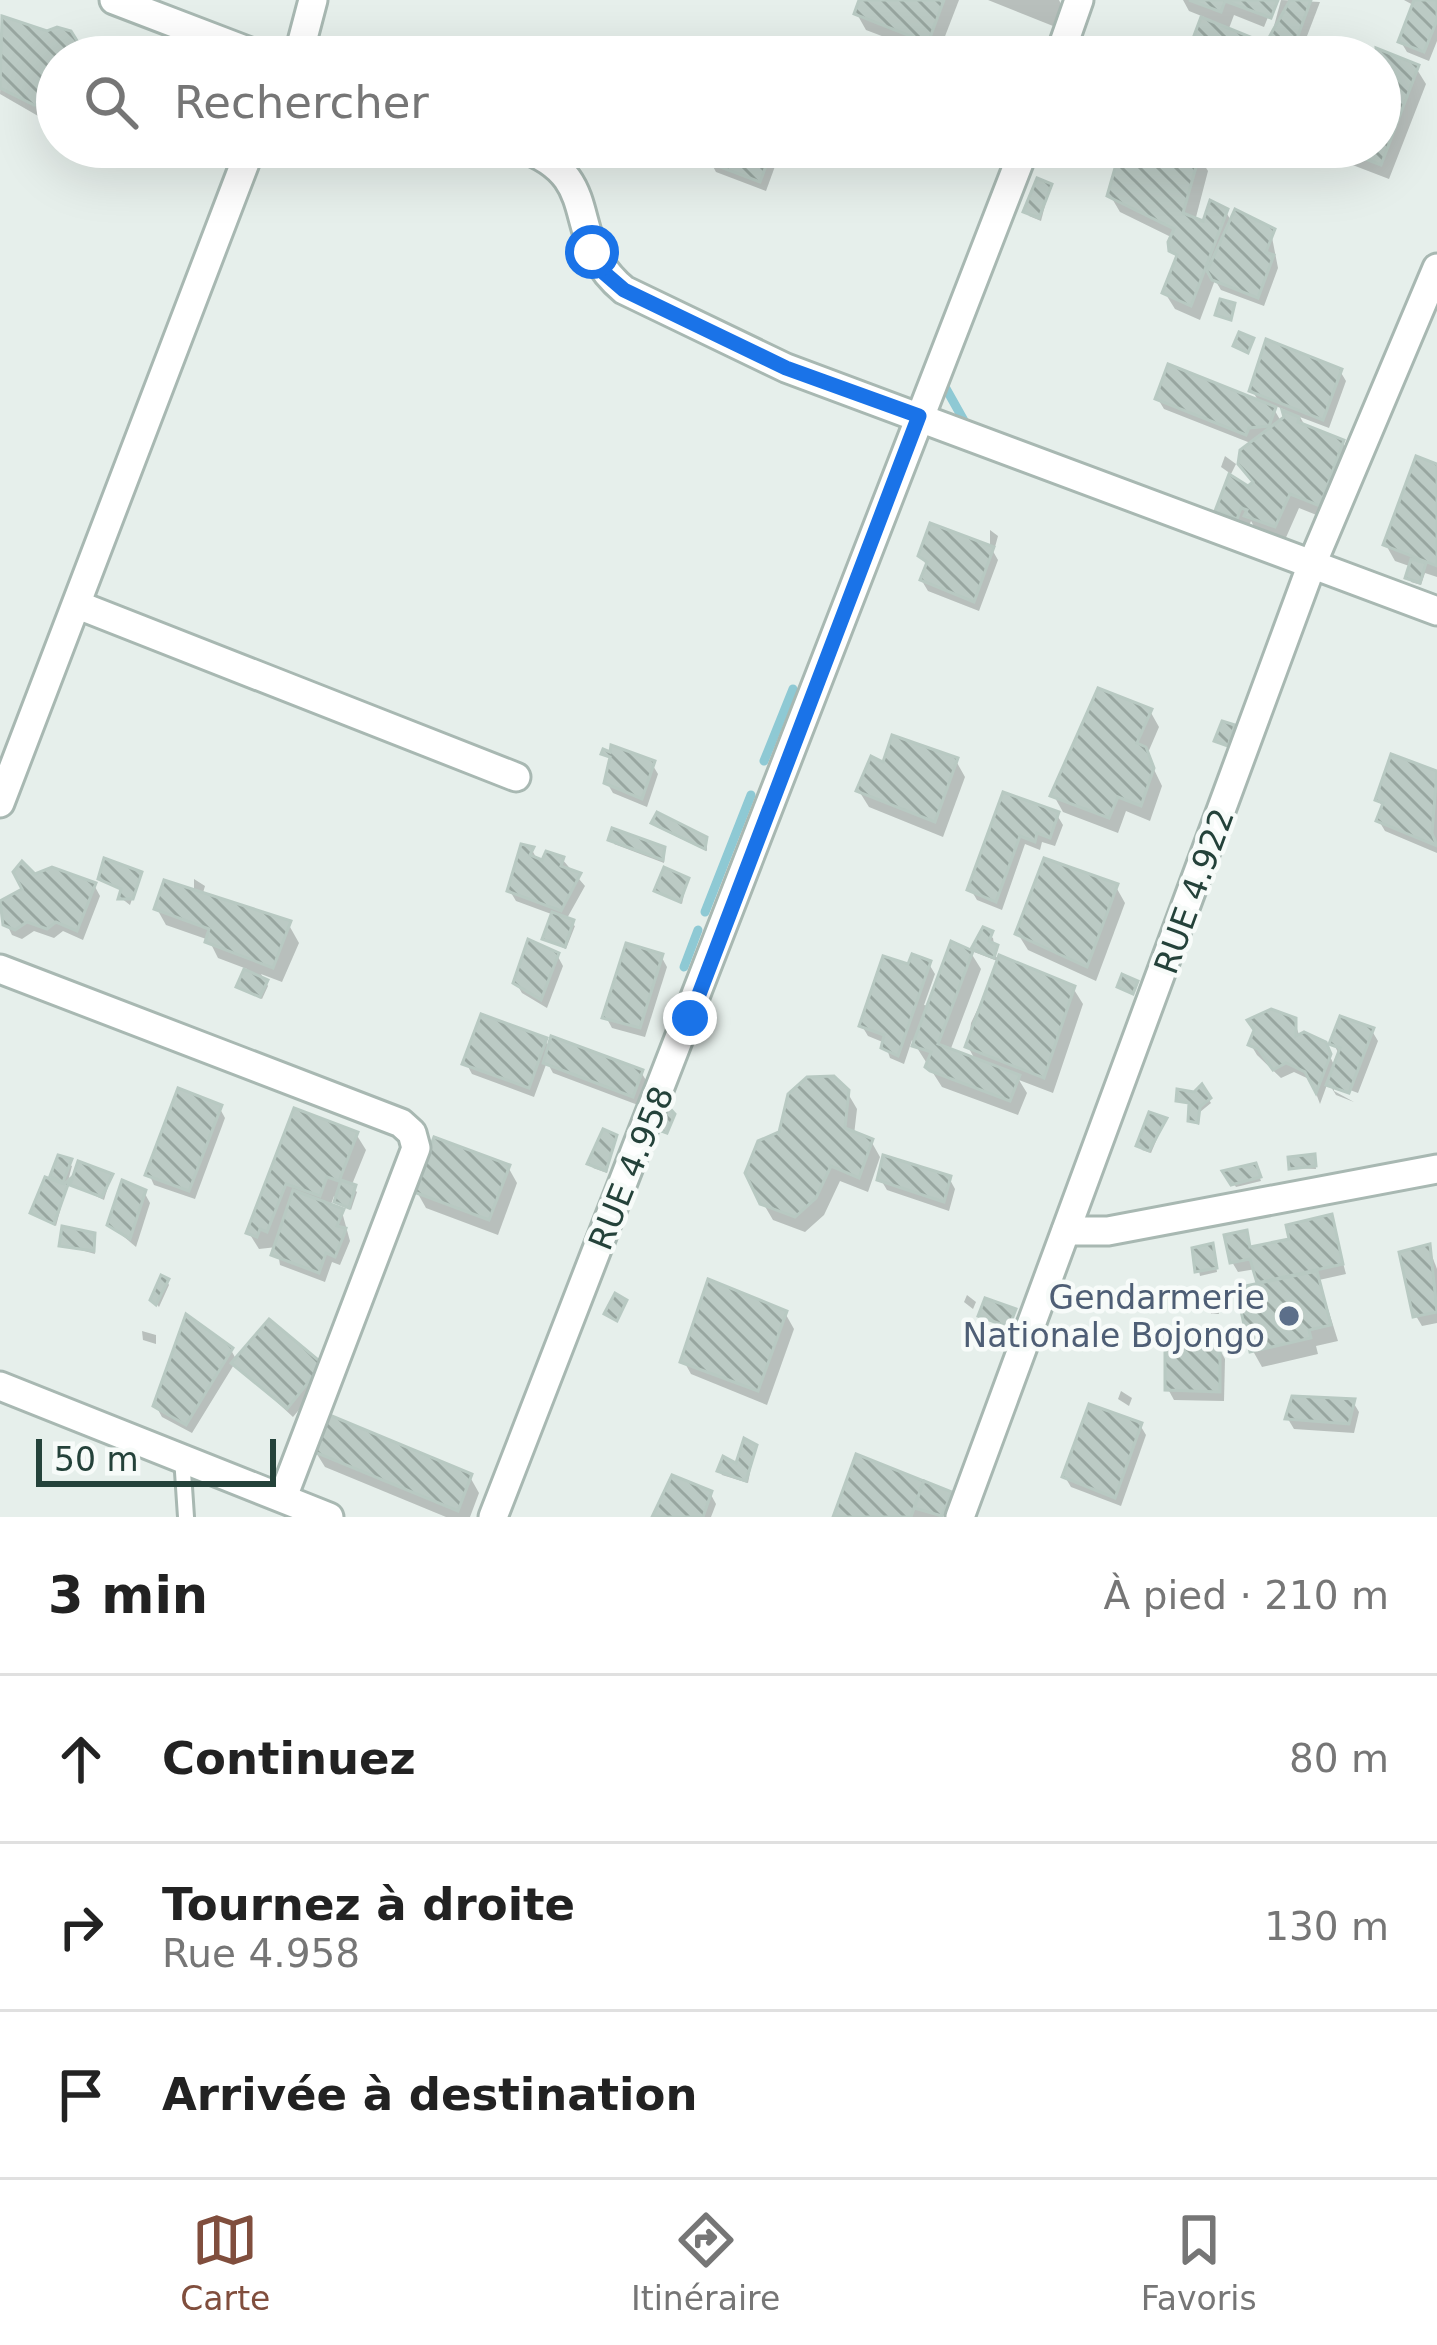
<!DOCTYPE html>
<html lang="fr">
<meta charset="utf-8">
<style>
:root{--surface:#fff;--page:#f6f6f6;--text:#222;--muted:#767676;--line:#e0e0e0;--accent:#804e3d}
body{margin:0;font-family:"DejaVu Sans",sans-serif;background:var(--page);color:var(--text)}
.scale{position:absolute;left:36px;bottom:30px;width:240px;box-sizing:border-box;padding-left:12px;border:6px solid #24423a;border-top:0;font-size:33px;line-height:42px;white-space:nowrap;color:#24423a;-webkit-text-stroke:9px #f7fbf9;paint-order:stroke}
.stop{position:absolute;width:36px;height:36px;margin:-27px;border:9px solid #1a73e8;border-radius:50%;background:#fff}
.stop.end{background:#1a73e8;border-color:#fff;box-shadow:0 3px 12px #0008}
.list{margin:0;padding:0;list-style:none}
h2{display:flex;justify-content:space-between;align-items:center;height:156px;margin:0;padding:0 48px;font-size:51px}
h2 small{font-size:39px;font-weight:400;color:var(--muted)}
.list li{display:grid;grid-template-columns:78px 1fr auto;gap:36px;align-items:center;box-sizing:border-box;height:168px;padding:0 48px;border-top:3px solid var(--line)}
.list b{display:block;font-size:45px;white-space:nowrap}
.list p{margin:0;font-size:39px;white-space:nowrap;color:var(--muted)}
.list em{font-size:39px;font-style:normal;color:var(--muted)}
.icon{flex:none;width:66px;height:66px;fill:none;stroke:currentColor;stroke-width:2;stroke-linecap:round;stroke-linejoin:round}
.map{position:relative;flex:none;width:1437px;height:1517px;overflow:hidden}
.search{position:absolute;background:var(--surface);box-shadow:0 12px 48px #0002;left:36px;right:36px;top:36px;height:132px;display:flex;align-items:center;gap:30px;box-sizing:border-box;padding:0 42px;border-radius:66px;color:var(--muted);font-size:45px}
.sheet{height:660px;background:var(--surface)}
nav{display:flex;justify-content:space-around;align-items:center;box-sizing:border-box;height:168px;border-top:3px solid var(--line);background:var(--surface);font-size:33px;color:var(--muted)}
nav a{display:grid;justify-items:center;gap:6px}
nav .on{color:var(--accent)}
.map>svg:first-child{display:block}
.shadow{fill:#0003;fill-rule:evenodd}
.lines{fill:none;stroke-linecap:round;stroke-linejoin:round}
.stream{stroke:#8ec9d4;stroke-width:9}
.building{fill:url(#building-back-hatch);stroke:#b8c9c2;stroke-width:3}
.lane-casing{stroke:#a8b8b2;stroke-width:20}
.street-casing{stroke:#a8b8b2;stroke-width:33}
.lane{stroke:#fff;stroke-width:14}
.street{stroke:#fff;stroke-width:27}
.route{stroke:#1a73e8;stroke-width:15}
.service-dot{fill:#5c6f8a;stroke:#f7fbf9;stroke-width:4.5}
.labels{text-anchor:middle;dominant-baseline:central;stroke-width:9;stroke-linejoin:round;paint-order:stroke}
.street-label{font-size:33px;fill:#24423a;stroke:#f7fbf9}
.service-label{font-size:33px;fill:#4e5e75;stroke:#f7fbf9;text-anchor:end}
</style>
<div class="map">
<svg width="1437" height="1517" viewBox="0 0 1437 1517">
<defs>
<pattern id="building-back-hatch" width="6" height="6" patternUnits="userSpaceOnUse" patternTransform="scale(3)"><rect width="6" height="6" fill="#bbcac4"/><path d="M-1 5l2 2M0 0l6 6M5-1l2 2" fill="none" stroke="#98a6a0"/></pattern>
</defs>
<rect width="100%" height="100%" fill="#e6efeb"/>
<g class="shadow">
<path d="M862,0H959L937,57L866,30L857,14Z"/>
<path d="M988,0H1059L1061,4L1053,26Z"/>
<path d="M1183,0H1275L1264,27L1234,15L1228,31L1256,42L1261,57H1189L1204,17L1189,11Z"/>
<path d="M1281,0L1320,2L1299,57L1276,52L1270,41Z"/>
<path d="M1404,0H1437V41L1429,61L1407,52L1401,42L1415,6Z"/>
<path d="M4,20L83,57H57V120H45L0,94Z"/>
<path d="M1378,52L1416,68L1426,84L1389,179L1350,164L1341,148L1380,147Z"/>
<path d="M716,147H782L766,191L716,172L710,161Z"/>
<path d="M1126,147H1178L1198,155L1208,171L1195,221L1204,225L1226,212L1230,219L1232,214L1270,227L1278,268L1264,306L1221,290L1215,280L1200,320L1175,309L1165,293L1178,260L1173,238L1120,212L1110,195Z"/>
<path d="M1050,186L1041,221L1029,216L1027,212Z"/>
<path d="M1340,371L1346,381L1329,428L1300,417L1307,429L1342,442L1352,459L1329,520L1299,508L1284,542L1257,532L1251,521L1246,534L1227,527L1218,511L1255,485L1241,463L1253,444L1164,409L1158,399L1260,404L1251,388ZM1271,404L1285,410L1287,419L1282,423Z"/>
<path d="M1225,456L1236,464L1231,474L1221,467Z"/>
<path d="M1437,469V577L1425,573L1421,585L1411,582L1412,567L1395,561L1386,545Z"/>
<path d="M990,530L998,536L995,547L990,546L998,560L979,611L928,591L922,581L928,568L921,556L990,549Z"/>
<path d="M1150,711L1159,727L1147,755L1162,786L1150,821L1126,811L1118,833L1063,812L1054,796Z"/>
<path d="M1393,758L1437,774V853L1385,831L1379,821L1384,809L1378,800Z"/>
<path d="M956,761L965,777L943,837L869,807L859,791L885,766Z"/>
<path d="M652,764L658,774L647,807L613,793L607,783Z"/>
<path d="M1005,796L1057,815L1063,825L1055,846L1042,842L1040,850L1025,844L1002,910L977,900L971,890Z"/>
<path d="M658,816L707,841V851L657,827Z"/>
<path d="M614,832L665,852L664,863L614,844Z"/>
<path d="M532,850L538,861L562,859L585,886L566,920L575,926L566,949L545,939L554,915L516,901L510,891Z"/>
<path d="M27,866L34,878L94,885L100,896L83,940L63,931L54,938L34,931L22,939L12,935L0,910L3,902L26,890L18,867Z"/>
<path d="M140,875L130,905L121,898L123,891L101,879Z"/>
<path d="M194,879L205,886L202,896L290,927L299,943L282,982L261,974L268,986L262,999L239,986L247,969L218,958L209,940L166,925L157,909L194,894Z"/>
<path d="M687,880L682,904L657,891Z"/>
<path d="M1116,887L1125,903L1096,981L1028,950L1018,934Z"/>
<path d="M984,931L993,938L996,957L1073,988L1083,1004L1053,1093L1019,1080L1027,1093L1018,1115L942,1087L912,1040L904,1064L890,1058L885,1043L868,1036L862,1026L909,968L929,964L935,974L924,1005L930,1006L971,953L981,969L950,1051L976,1061L968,1047L971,1023L1000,962L974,952Z"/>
<path d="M557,955L563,966L547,1008L522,993L516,983Z"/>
<path d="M661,956L667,967L645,1037L612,1028L606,1017Z"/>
<path d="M1294,1021L1300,1037L1324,1044L1336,1069L1339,1054L1333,1043L1372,1031L1378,1041L1358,1093L1334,1084V1091L1354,1102L1336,1095L1328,1082L1320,1104L1311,1080L1294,1072L1281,1078L1257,1055L1251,1045Z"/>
<path d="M545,1040L550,1050L641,1072L647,1082L638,1105L553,1073L547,1062L534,1097L472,1074L466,1063Z"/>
<path d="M1202,1089L1211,1103L1200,1112L1199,1125L1191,1120L1192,1106L1179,1100Z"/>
<path d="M847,1092L857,1109L854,1135L871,1141L880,1157L868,1192L840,1181L824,1215L805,1232L773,1220L763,1203L781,1134Z"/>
<path d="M219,1107L225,1118L195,1199L154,1185L149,1174Z"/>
<path d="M295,1111L356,1134L366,1150L351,1187L357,1192L351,1210L334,1196L330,1207L342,1212L350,1241L340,1265L332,1262L325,1282L280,1265L277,1247L259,1249L249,1233Z"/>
<path d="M1165,1120L1151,1153L1142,1150L1140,1146Z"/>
<path d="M615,1137L607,1173L593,1168L591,1164Z"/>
<path d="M60,1159L72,1166L56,1226L33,1213Z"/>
<path d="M1315,1161L1316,1169L1292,1168Z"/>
<path d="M508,1167L517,1183L498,1235L426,1208L417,1192Z"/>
<path d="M1257,1170L1261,1181L1236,1187L1227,1173Z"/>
<path d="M111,1177L104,1200L73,1185Z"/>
<path d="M949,1178L955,1189L949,1211L887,1190L881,1180Z"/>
<path d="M144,1192L150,1203L136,1247L110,1225Z"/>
<path d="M1331,1218L1346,1274L1319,1280L1338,1341L1316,1346L1318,1354L1262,1367L1253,1351L1261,1286L1256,1269L1238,1272L1232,1262L1245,1234L1252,1249L1292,1241Z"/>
<path d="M93,1235L95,1254L63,1245Z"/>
<path d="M1429,1248L1437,1269V1323L1422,1326L1416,1316Z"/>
<path d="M1195,1250L1214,1251L1217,1272L1200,1276Z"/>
<path d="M167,1281L169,1285L159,1307L153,1300Z"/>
<path d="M967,1295L976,1302L973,1309L964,1302Z"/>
<path d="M1209,1299H1216L1219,1314H1211Z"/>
<path d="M1014,1311L1011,1330L982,1316Z"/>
<path d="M785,1313L794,1329L767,1405L691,1374L682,1358Z"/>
<path d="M269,1323L327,1376L293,1417L235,1363L192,1433L162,1417L156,1406L231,1350L237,1361Z"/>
<path d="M142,1331L156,1335V1344L143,1340Z"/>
<path d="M1219,1348L1225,1359L1224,1401L1174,1400L1168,1389Z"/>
<path d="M1121,1391L1132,1398L1129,1406L1118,1399Z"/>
<path d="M1353,1402L1359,1412L1354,1433L1294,1429L1288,1419Z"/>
<path d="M1140,1425L1146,1435L1121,1506L1071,1487L1065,1477Z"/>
<path d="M755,1447L748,1483L722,1475L720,1471L737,1467Z"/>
<path d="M315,1451L470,1477L479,1493L470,1517H446L325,1467Z"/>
<path d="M710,1493L716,1504L711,1517H655Z"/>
<path d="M950,1495L942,1517H836Z"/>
</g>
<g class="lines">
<g class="stream">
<path d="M944,385L967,426"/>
<path d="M764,761L793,689"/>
<path d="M705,912L751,795"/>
<path d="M684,967L698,930"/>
</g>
</g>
<g class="building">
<path d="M859,0H944L928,43L854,14Z"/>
<path d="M1189,0H1278L1271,18L1225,1L1221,12Z"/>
<path d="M1290,0H1311L1292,52L1267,41Z"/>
<path d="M1414,0H1437V20L1424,52L1398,42Z"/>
<path d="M2,16L47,31L57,27L71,31L81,47L84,57H57V106L34,105L0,88Z"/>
<path d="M1201,17L1258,40L1252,57H1186Z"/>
<path d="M1376,48L1419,65L1381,165L1337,148L1380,147Z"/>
<path d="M713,147H773L760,182L707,162Z"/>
<path d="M1121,147H1186L1200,153L1183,213L1203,221L1210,200L1228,209L1191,306L1162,293L1177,255L1169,251L1168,242L1174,229L1107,196Z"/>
<path d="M1037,178L1052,184L1039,218L1023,212Z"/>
<path d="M1235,209L1275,229L1266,252L1274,255L1258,298L1212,280L1207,271Z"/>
<path d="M1220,299L1235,303L1231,320L1215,315Z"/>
<path d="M1239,332L1254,338L1248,353L1233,346Z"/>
<path d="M1266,339L1342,369L1323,420L1249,391Z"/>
<path d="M1168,364L1276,407L1269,426L1249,428L1246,435L1155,399Z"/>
<path d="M1282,410L1299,417L1298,422L1344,440L1320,506L1290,494L1275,527L1244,516L1247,510L1241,508L1237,519L1215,511L1229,474L1248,486L1253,482L1238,464L1240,450L1284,417Z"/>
<path d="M1416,456L1437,464V566L1383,545Z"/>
<path d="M930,523L994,547L974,602L920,580L927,562L918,556Z"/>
<path d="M1411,559L1426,563L1420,583L1405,578Z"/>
<path d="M1098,688L1152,709L1137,743L1146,747L1154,768L1141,806L1118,797L1109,818L1050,796Z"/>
<path d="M1222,721L1235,725L1228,746L1214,741Z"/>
<path d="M892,735L958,758L935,822L856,791L871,756L883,762Z"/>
<path d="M611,745L655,761L642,799L604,783L610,757L601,754L603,749L610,752Z"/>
<path d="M1391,754L1437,771L1432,833L1437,846L1376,821L1383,803L1375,800Z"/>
<path d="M1003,792L1059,812L1050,838L1037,833L1035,842L1020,836L996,902L967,890Z"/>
<path d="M657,812L707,837L705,849L651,823Z"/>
<path d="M612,828L665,847L663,860L608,840Z"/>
<path d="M521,844L534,847L530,855L542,860L546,851L564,857L561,866L581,873L561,911L507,891Z"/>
<path d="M104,858L142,872L133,899H118L121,889L98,879Z"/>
<path d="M1044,858L1118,884L1087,967L1015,934Z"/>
<path d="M22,861L35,874L52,867L96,883L77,931L56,922L47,929L27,922L15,930L3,925L0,901L22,889L13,872Z"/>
<path d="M664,867L689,878L680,902L654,891Z"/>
<path d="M164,880L291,921L273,968L205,942L209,929L154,909Z"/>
<path d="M552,912L574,920L565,947L542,939Z"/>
<path d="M983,927L993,931L989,941L998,945L994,958L971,949Z"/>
<path d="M528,939L559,953L541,1000L513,983Z"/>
<path d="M951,941L973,951L938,1044L1020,1075L1010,1101L930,1071L925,1067L931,1052L912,1046Z"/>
<path d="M626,943L663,954L640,1028L602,1018Z"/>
<path d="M912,954L931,961L898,1056L881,1048L884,1035L859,1026L883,956L908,964Z"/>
<path d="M999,955L1075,986L1044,1078L965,1047Z"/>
<path d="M244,969L268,980L260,997L236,987Z"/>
<path d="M1122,974L1138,981L1133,994L1117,987Z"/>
<path d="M1271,1009L1296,1018V1036L1304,1032L1326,1042L1331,1054L1316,1093L1305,1072L1286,1063L1273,1070L1258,1049L1248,1045L1254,1030L1247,1020Z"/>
<path d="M481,1014L547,1038L529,1088L462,1064Z"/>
<path d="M1340,1016L1374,1028L1349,1093L1326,1085L1340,1048L1329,1044Z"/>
<path d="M551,1036L643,1070L633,1097L543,1063Z"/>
<path d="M834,1076L849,1090L845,1128L873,1139L859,1178L831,1166L816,1198L795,1217L760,1204L745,1173L758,1141L779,1132L788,1094L807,1077Z"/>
<path d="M1202,1084L1211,1098L1200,1107L1198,1123L1188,1121L1189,1103L1176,1101L1177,1089L1194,1092Z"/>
<path d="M178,1088L222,1105L189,1191L145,1175Z"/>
<path d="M666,1104L675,1114L667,1133L656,1129Z"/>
<path d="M294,1108L358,1132L339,1181L327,1177L320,1196L286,1184L267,1232L260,1229L257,1237L246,1233Z"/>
<path d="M1149,1112L1167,1118L1149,1151L1136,1146Z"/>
<path d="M603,1129L617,1135L606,1171L587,1164Z"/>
<path d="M434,1137L510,1165L489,1220L414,1192Z"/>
<path d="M1315,1154L1316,1166L1289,1169L1288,1157Z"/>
<path d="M58,1155L72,1159L63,1182L50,1176Z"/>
<path d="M883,1155L951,1176L944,1202L877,1180Z"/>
<path d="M78,1161L113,1174L102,1197L70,1185Z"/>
<path d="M1256,1163L1261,1177L1231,1185L1222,1171Z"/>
<path d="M45,1177L64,1184L70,1179L54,1224L30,1213Z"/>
<path d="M122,1180L146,1190L130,1239L107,1225Z"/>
<path d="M341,1180L356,1185L349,1208L334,1202Z"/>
<path d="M293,1190L344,1209L337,1226L346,1228L344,1235L335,1257L326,1253L319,1273L271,1255Z"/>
<path d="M1332,1214L1343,1264L1257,1283L1250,1259L1230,1263L1224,1235L1247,1230L1250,1247L1289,1239L1286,1225Z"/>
<path d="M62,1226L95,1233L94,1251L59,1246Z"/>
<path d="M1213,1243L1217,1268L1195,1272L1192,1248Z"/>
<path d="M1430,1244L1437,1312L1413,1317L1399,1252Z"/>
<path d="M1317,1271L1331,1325L1309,1330L1311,1338L1250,1352L1236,1288Z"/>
<path d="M161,1275L169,1279L156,1305L150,1300Z"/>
<path d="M708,1279L787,1311L758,1391L680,1362Z"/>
<path d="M615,1293L627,1300L617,1321L604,1314Z"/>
<path d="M985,1298L1016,1309L1009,1327L978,1316Z"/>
<path d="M186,1314L233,1348L186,1425L153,1406Z"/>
<path d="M269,1319L323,1364L287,1409L231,1363Z"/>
<path d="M1165,1344L1220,1345V1392L1165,1390Z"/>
<path d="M1292,1396L1355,1399L1349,1424L1285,1419Z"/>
<path d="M1089,1404L1142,1423L1115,1498L1062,1477Z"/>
<path d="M327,1414L472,1474L458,1511L312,1451Z"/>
<path d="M744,1438L757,1445L746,1481L717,1471L723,1456L736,1463Z"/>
<path d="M856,1454L924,1481L911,1517H833Z"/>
<path d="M672,1475L712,1491L703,1517H652Z"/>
<path d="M924,1481L952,1492L942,1516L914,1508Z"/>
</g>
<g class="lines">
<defs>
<path id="lane" d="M182,1457L186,1517"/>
<g id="street">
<path d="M114,0L263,57"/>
<path d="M298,57L313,0"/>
<path d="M1059,57L1079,0"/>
<path d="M520,147C608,178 560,237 624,290L786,368L1437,611"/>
<path d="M78,605L516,777"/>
<path d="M0,803L251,147"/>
<path d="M0,969L401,1123L412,1133L416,1148L283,1497"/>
<path d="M1066,1231H1108L1437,1169"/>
<path d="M0,1386L329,1517"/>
<path d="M493,1517L1025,147"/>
<path d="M960,1517L1312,564L1437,268"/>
</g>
</defs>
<use href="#lane" class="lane-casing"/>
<use href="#street" class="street-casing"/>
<use href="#lane" class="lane"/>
<use href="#street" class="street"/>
</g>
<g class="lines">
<path class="route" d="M592,252L602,271L624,290L786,368L919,416L690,1018"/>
</g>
<circle class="service-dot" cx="1289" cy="1316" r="12"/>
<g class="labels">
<g class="street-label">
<text transform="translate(1194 891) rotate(-70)">RUE 4.922</text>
<text transform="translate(631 1168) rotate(-68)">RUE 4.958</text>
</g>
<g class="service-label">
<text x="1265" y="1297">Gendarmerie<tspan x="1265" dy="38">Nationale Bojongo</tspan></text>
</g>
</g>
</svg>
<div class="scale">50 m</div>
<div class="stop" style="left:592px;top:252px"></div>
<div class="stop end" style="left:690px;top:1018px"></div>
<div class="search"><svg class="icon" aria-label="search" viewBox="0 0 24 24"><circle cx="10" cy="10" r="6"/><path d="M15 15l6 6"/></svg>Rechercher</div>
</div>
<section class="sheet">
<h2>3 min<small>À pied · 210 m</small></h2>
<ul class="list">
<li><svg class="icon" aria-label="ahead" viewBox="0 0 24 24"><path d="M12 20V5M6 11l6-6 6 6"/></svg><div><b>Continuez</b></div><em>80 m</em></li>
<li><svg class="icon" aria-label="right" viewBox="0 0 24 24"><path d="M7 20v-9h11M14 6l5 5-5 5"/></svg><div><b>Tournez à droite</b><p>Rue 4.958</p></div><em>130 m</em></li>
<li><svg class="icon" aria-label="arrive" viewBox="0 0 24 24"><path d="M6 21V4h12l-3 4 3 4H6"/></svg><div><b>Arrivée à destination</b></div></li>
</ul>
</section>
<nav>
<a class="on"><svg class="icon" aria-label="map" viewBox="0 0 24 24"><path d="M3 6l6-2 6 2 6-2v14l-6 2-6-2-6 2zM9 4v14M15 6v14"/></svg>Carte</a>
<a><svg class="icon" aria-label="directions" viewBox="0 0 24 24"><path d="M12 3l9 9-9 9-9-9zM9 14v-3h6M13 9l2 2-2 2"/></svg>Itinéraire</a>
<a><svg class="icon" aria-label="saved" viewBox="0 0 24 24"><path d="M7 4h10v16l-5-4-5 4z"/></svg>Favoris</a>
</nav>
